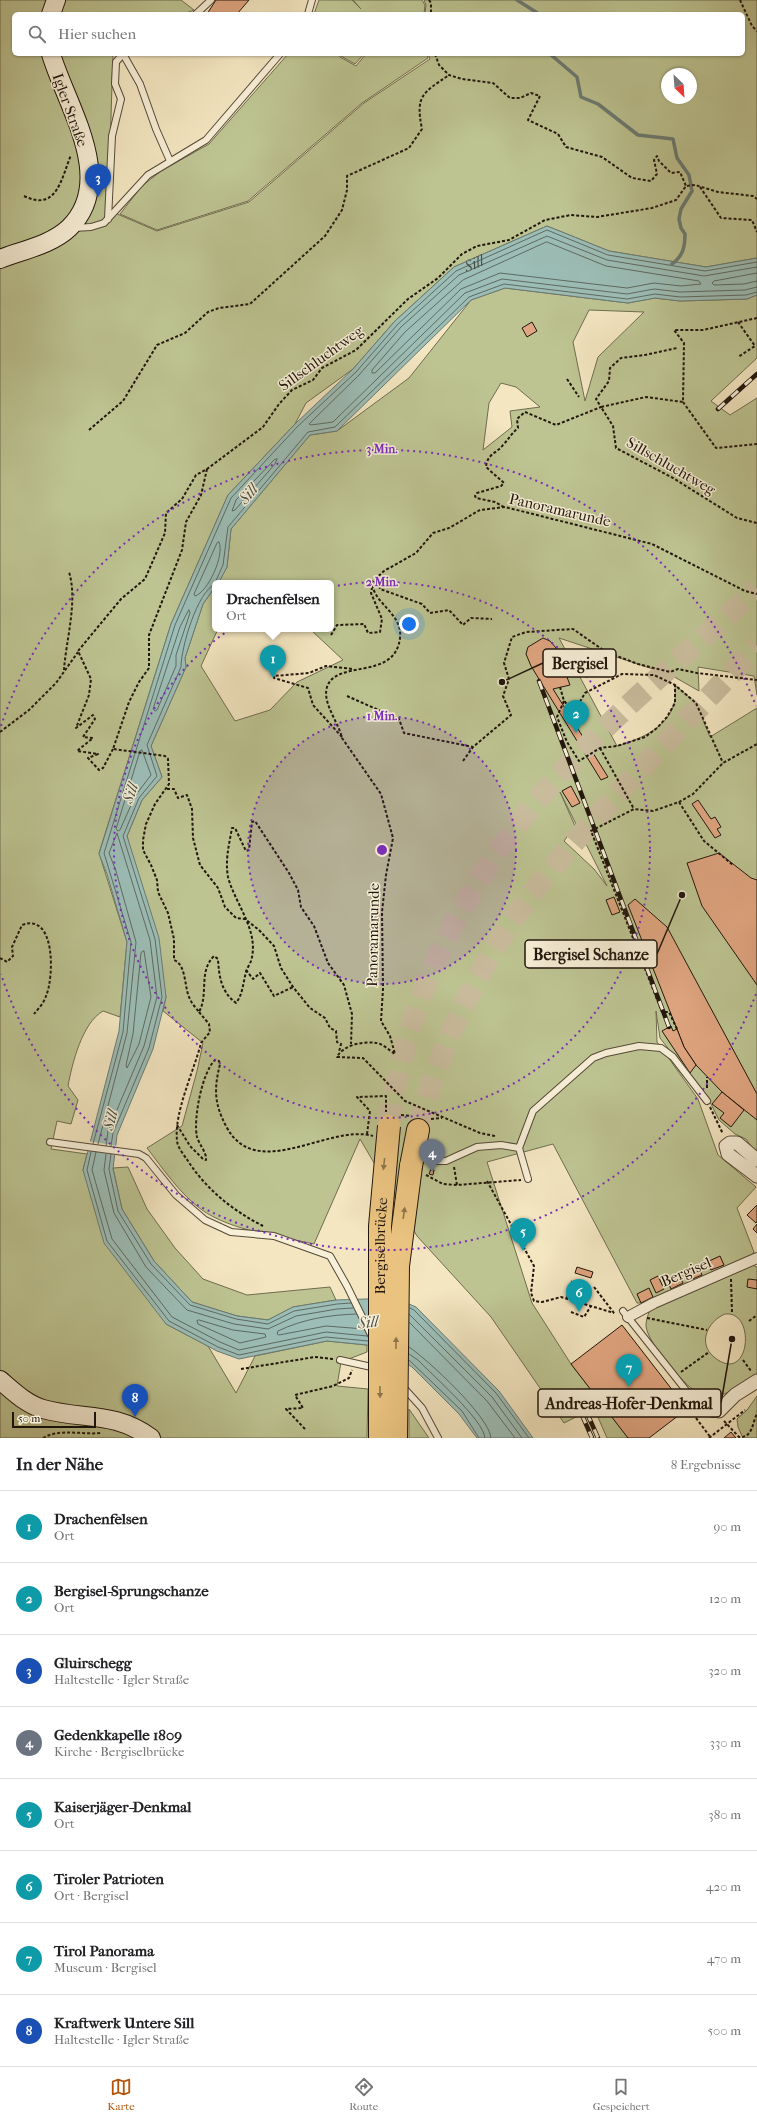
<!DOCTYPE html>
<html lang="de">
<meta charset="utf-8">
<style>
:root{--surface:#fff;--page:#f6f6f6;--text:#202124;--muted:#757577;--line:#e0e0e0;--accent:#b45309}
body{margin:0;font-family:"IM FELL French Canon",serif;background:var(--page);color:var(--text)}
.compass{position:absolute;left:661px;top:68px;width:36px;height:36px;border-radius:50%;background:var(--surface);box-shadow:0 1px 3px #0004;rotate:155deg}
.scale{position:absolute;left:12px;bottom:10px;width:84px;box-sizing:border-box;padding-left:4px;border:2px solid #21160c;border-top:0;font-size:11px;line-height:14px;white-space:nowrap;color:#21160c;-webkit-text-stroke:3px #f7efd7;paint-order:stroke}
.you{position:absolute;left:409px;top:624px;width:14px;height:14px;margin:-10px;border:3px solid #fff;border-radius:50%;background:#1a73e8;box-shadow:0 0 0 6px #1a73e833}
.badge{display:grid;place-items:center;width:26px;height:26px;border-radius:50%;background:var(--accent);color:#fff;font-size:13px;font-weight:700}
.pin{position:absolute;translate:-50% -33px;filter:drop-shadow(0 1px 2px #0008)}
.pin::after{content:'';position:absolute;top:21px;width:14px;height:12px;background:inherit;clip-path:polygon(0 0,100% 0,50% 100%)}
.popup{position:absolute;left:212px;top:580px;width:122px;height:52px;box-sizing:border-box;display:grid;place-content:center;border-radius:6px;background:var(--surface);filter:drop-shadow(0 1px 3px #0005);font-size:13px;white-space:nowrap;color:var(--muted)}
.popup b{font-size:15px;color:var(--text)}
.popup::after{content:'';position:absolute;left:50%;top:100%;margin-left:-8px;border:8px solid transparent;border-top-color:var(--surface)}
.list{margin:0;padding:0;list-style:none}
h2{display:flex;justify-content:space-between;align-items:center;height:52px;margin:0;padding:0 16px;font-size:17px}
h2 small{font-size:13px;font-weight:400;color:var(--muted)}
.list li{display:grid;grid-template-columns:26px 1fr auto;gap:12px;align-items:center;box-sizing:border-box;height:72px;padding:0 16px;border-top:1px solid var(--line)}
.list b{display:block;font-size:15px;white-space:nowrap}
.list p{margin:0;font-size:13px;white-space:nowrap;color:var(--muted)}
.list em{font-size:13px;font-style:normal;color:var(--muted)}
.icon{flex:none;width:22px;height:22px;fill:none;stroke:currentColor;stroke-width:2;stroke-linecap:round;stroke-linejoin:round}
.map{position:relative;flex:none;width:757px;height:1438px;overflow:hidden}
.search{position:absolute;background:var(--surface);box-shadow:0 1px 3px #0004;left:12px;right:12px;top:12px;height:44px;display:flex;align-items:center;gap:10px;box-sizing:border-box;padding:0 14px;border-radius:6px;color:var(--muted);font-size:15px}
.sheet{height:628px;background:var(--surface)}
nav{display:flex;justify-content:space-around;align-items:center;box-sizing:border-box;height:56px;border-top:1px solid var(--line);background:var(--surface);font-size:11px;color:var(--muted)}
nav a{display:grid;justify-items:center;gap:2px}
nav .on{color:var(--accent)}
.map>svg:first-child{display:block}
.green{fill:#bdc492;stroke:#6f6d4f;fill-rule:evenodd}
.water{fill:#9cbeb7;stroke:#6b7b73}
.pier{fill:#f3e6c1}
.lines{fill:none;stroke-linecap:round;stroke-linejoin:round}
.shore{stroke:#5e6a62;stroke-width:1}
.stream{stroke:#6b7b73;stroke-width:3.5}
.building{fill:#e0a681;stroke:#21160c}
.motorway-tunnel{stroke:#c9bc9d;stroke-width:22;stroke-dasharray:22 11;stroke-linecap:butt}
.service-casing{stroke:#564a39;stroke-width:8}
.pedestrian-casing{stroke:#564a39;stroke-width:12}
.minor-casing{stroke:#564a39;stroke-width:15}
.secondary-casing{stroke:#21160c;stroke-width:20}
.motorway-casing{stroke:#21160c;stroke-width:24}
.path{stroke:#21160c;stroke-width:2;stroke-dasharray:3 2;stroke-linecap:butt}
.service{stroke:#f7efd7;stroke-width:6}
.pedestrian{stroke:#f7efd7;stroke-width:10}
.minor{stroke:#f7efd7;stroke-width:13}
.secondary{stroke:#f7efd7;stroke-width:18}
.motorway{stroke:#eac380;stroke-width:22}
.rail-casing{stroke:#21160c;stroke-width:4.5}
.rail{stroke:#f7efd7;stroke-width:3;stroke-dasharray:9;stroke-linecap:butt}
.motorway-bridge-casing{stroke:#21160c;stroke-width:24;stroke-linecap:butt}
.motorway-bridge{stroke:#eac380;stroke-width:22}
.oneway{fill:#90754c}
.ring{fill:none;stroke:#7b2cbf;stroke-width:2;stroke-dasharray:2 4}
.labels{text-anchor:middle;dominant-baseline:central;stroke-width:3;stroke-linejoin:round;paint-order:stroke}
.street-label{font-size:15px;fill:#21160c;stroke:#f7efd7}
.water-label{font-size:16px;font-style:italic;fill:#4c5148;stroke:#f7efd7}
.centre{fill:#7b2cbf;stroke:#f7efd7;stroke-width:2}
.ring-label{font-size:12px;text-anchor:middle;font-weight:bold;fill:#7b2cbf;stroke:#f7efd7;stroke-width:3;stroke-linejoin:round;paint-order:stroke}
.leader{fill:none;stroke:#21160c;stroke-width:1.5}
.callout-dot{fill:#21160c;stroke:#f7efd7;stroke-width:1.5}
.callout{fill:#f7efd7;stroke:#21160c;stroke-width:1.5}
.callout-label{font-size:16px;text-anchor:middle;font-weight:bold;fill:#21160c}
</style>
<div class="map">
<svg width="757" height="1438" viewBox="0 0 757 1438">
<rect width="100%" height="100%" fill="#f3e6c1"/>
<filter id="stains"><feTurbulence type="fractalNoise" baseFrequency=".005" numOctaves="4"/><feColorMatrix values="0 0 0 0 .2 0 0 0 0 .09 0 0 0 0 .02 0 0 0 .5 -.17"/></filter>
<radialGradient id="worn" r=".72"><stop offset=".6" stop-color="#630" stop-opacity="0"/><stop offset="1" stop-color="#630" stop-opacity=".3"/></radialGradient>
<g class="green">
<path d="M0,0H181L194,10L184,14H14V54H113L108,210L157,231L249,202L364,103L430,59L428,54H743V14H425L426,5L424,0H757V258L706,267L609,251L547,226L454,267L395,321L353,369L306,403L295,424L228,495L171,624L99,853L127,942L120,1017L103,1011C82,1023 72,1064 68,1086L78,1100L71,1124L57,1121L51,1149L87,1154L83,1170L166,1324L208,1346L236,1393L255,1356L327,1341L367,1345V1352L341,1362L337,1386L368,1389L367,1438H0ZM667,74H691V98H667Z"/>
<path d="M319,0H352L361,9L353,0H422L425,5L424,14H314Z"/>
<path d="M288,54H339L340,57L356,66L366,54H427L428,58L362,103L248,201L157,230L120,214L142,186L161,171L209,144Z"/>
<path d="M340,54H364L355,64L341,56Z"/>
<path d="M505,288L628,303L655,298L680,301L747,299L757,295V358L711,401L730,415L757,398V695L754,676L698,667L699,691L671,675L559,638L617,746C640,739 666,729 674,704C676,699 675,691 675,685L696,703L710,737L757,708V1155L746,1139L735,1134L719,1120L710,1102L660,1038L656,1011L657,1042L698,1099L718,1155L756,1187L737,1208L754,1252L747,1263L757,1267V1375C746,1383 723,1397 710,1398C692,1398 647,1343 646,1326C646,1318 650,1310 653,1303H637L553,1144L487,1162L532,1303L571,1364L628,1438H607L594,1408L564,1423L491,1317L417,1236L360,1139L314,1244C279,1236 232,1231 202,1210C180,1194 164,1170 147,1148L182,1126L197,1071L203,1043L163,1011L166,997L127,836L142,800L162,777L151,746L186,667L185,658L203,604L215,587V629H218L201,666L235,721L270,710L297,682L343,660L310,629H331V583H218L227,567L231,529L310,435L337,431L409,378L471,300ZM589,310L644,312L598,357L585,401L573,342ZM501,383L516,387L540,407L510,411L512,427L483,450L489,403ZM560,792L607,886L594,869L564,841L575,826ZM725,1314C757,1310 750,1387 714,1357C697,1343 708,1321 725,1314Z"/>
<path d="M128,1167L147,1209L175,1248L203,1279L247,1295L330,1287L336,1300L293,1307L268,1320L237,1316L192,1302L154,1261L122,1209L113,1168Z"/>
<path d="M757,1396V1438H743L738,1427L737,1419L747,1410Z"/>
<path d="M409,1409L429,1438H409Z"/>
</g>
<path class="water" d="M547,226L609,251L706,267L757,258V295L747,299L680,301L655,298L628,303L505,288L471,300L337,431L310,435L231,529L227,567L219,582L215,583V587L203,604L185,658L186,667L151,746L162,777L142,800L127,836L159,938L166,997L153,1049L117,1135L113,1169L122,1209L154,1261L192,1302L237,1316L268,1320L293,1307L336,1300L395,1298L416,1307L499,1391L533,1438H477L459,1414L412,1367L389,1352L367,1345L327,1341L239,1359L217,1351L166,1324L104,1243L83,1170L119,1031L127,942L107,874L99,854L171,624L228,495L295,424L353,369L395,321L454,267Z"/>
<path class="pier" d="M88,1141L118,1146L117,1155L85,1150Z"/>
<g class="lines">
<g class="shore">
<path d="M547,242L606,266L699,281L701,284L681,286L654,283L627,288L500,273L461,289L375,373H372V370L405,332L463,280Z"/>
<path d="M757,267L704,276L607,260L547,236L459,275L401,327L359,375L309,424L311,425L333,422L465,293L502,279L627,294L654,289L680,292L745,290L757,287"/>
<path d="M757,273L714,281L712,283L714,285L744,284L757,281"/>
<path d="M277,459L275,464L235,510L232,511L236,500L274,460Z"/>
<path d="M219,542C225,555 208,592 195,596L194,594L217,543Z"/>
<path d="M215,583L223,565L228,527L308,432L335,427L469,297L504,284L627,299L655,294L680,297L746,295L757,292"/>
<path d="M189,610L190,613L176,655V666L157,710L155,711L153,709L180,627Z"/>
<path d="M142,750L151,775L135,796L120,830L118,831L116,829L140,751Z"/>
<path d="M144,951L151,997L139,1044L127,1068L126,1065L133,1034L141,953Z"/>
<path id="s1" d="M93,1144L123,1032L131,942L104,853L175,625L231,498L297,427L356,372L398,324L456,271L547,230L608,255L705,271L757,262"/>
<path d="M98,1144L127,1033L136,942L116,871L109,853L117,833L150,940L157,997L144,1046L108,1131L106,1146"/>
<path d="M111,1146L113,1133L149,1048L162,997L155,939L123,836L139,798L157,776L147,745L181,667C181,648 197,592 215,584"/>
<path d="M91,1152L87,1170L107,1241L169,1321L218,1347L239,1355L326,1337L368,1341"/>
<path d="M96,1152L92,1170L112,1239L172,1317L220,1342L239,1350L326,1332L367,1336"/>
<path d="M106,1154L104,1170L114,1213L146,1267L187,1310L234,1324L268,1329L296,1316L337,1309L353,1308"/>
<path d="M111,1154L109,1169L118,1211L151,1264L190,1305L236,1319L268,1324L294,1311L337,1304L351,1303"/>
<path d="M410,1308L414,1310L496,1393L529,1438"/>
<path d="M356,1314C329,1315 303,1319 278,1331L277,1334L279,1335L326,1326L364,1329"/>
<path d="M409,1314L492,1397L522,1438"/>
<path d="M199,1320L233,1330L265,1334L266,1337L240,1343L198,1324L197,1321Z"/>
<path d="M409,1322L487,1401L515,1438"/>
<path d="M409,1347C427,1359 490,1417 491,1438"/>
<path d="M409,1354L418,1360C432,1375 484,1420 485,1438"/>
<path d="M409,1360L462,1411L479,1438"/>
</g>
<g class="stream">
<path d="M517,0L539,14"/>
<path d="M550,54L577,77L581,97L598,104L638,135L673,139L677,158L689,175L692,191L681,209L679,219L681,228L685,234C685,247 683,256 672,264"/>
</g>
</g>
<g class="building">
<path d="M216,0H249L237,14H207Z"/>
<path d="M532,322L537,331L527,337L522,328Z"/>
<path d="M543,638L550,641L556,648L570,685L553,689L608,777L601,780L531,666L526,654L528,647Z"/>
<path d="M571,786L580,803L572,807L562,791Z"/>
<path d="M698,800L711,819L715,817L721,827L717,829L721,835L715,838L692,804Z"/>
<path d="M719,853L751,878L757,880V985L702,906L687,863Z"/>
<path d="M614,897L620,912L612,915L606,900Z"/>
<path d="M635,899L667,927L757,1094V1120L722,1092L696,1065L684,1047L628,905Z"/>
<path d="M671,1026L673,1031L677,1029L684,1047L696,1065L690,1073L662,1031Z"/>
<path d="M722,1092L744,1110L731,1127L720,1118L724,1113L712,1104Z"/>
<path d="M431,1169L434,1170L433,1175L429,1174Z"/>
<path d="M757,1205V1222L756,1223L747,1215Z"/>
<path d="M757,1224V1233L753,1229Z"/>
<path d="M720,1256L724,1265L711,1270L707,1262Z"/>
<path d="M698,1266L702,1275L690,1280L686,1271Z"/>
<path d="M577,1267L593,1272L591,1278L575,1273Z"/>
<path d="M679,1274L683,1283L671,1289L667,1280Z"/>
<path d="M658,1276L664,1289L656,1293L650,1280Z"/>
<path d="M748,1279L757,1280V1289L747,1287Z"/>
<path d="M649,1288L653,1297L641,1303L637,1294Z"/>
<path d="M622,1325L687,1409L649,1438H628L571,1364Z"/>
<path d="M731,1432L736,1438H724Z"/>
</g>
<g class="lines">
<g class="motorway-tunnel">
<path d="M389,1126C405,998 467,878 552,783C615,713 688,652 757,589"/>
<path d="M418,1130C437,1057 468,987 510,924C543,875 583,832 622,789C667,741 712,694 757,646"/>
</g>
<defs>
<g id="service">
<path d="M196,14L211,0"/>
<path d="M308,14L312,0"/>
<path d="M123,54L140,84L156,129L170,161"/>
<path d="M108,219L112,136L121,99L115,84L116,62L123,54"/>
<path d="M73,228L91,227L104,223L148,175L206,140L280,54"/>
<path d="M50,1142L139,1154L146,1158L176,1195L205,1220L231,1232L274,1236L330,1256L347,1286L373,1339"/>
<path d="M519,1148L533,1111L593,1058L606,1053L639,1046L661,1048L673,1057L707,1101"/>
<path d="M417,1152L435,1161H446L477,1147L501,1145L519,1148L528,1179"/>
<path d="M623,1311L700,1408L713,1414L719,1411"/>
<path d="M340,1360L376,1368"/>
<path d="M403,1387L422,1408L438,1438"/>
</g>
<path id="pedestrian" d="M628,1317L654,1303L757,1258"/>
<g id="minor">
<path d="M757,1160L737,1143H730L726,1146L728,1154L757,1176"/>
<path d="M719,1411L735,1395L757,1381"/>
</g>
<g id="secondary">
<path d="M51,14L56,0"/>
<path d="M0,259C23,250 51,245 69,228C118,180 66,105 51,54"/>
<path d="M0,1380C13,1391 26,1404 43,1409C82,1420 115,1411 151,1438"/>
</g>
<path id="motorway" d="M411,1166L418,1130"/>
</defs>
<use href="#service" class="service-casing"/>
<use href="#pedestrian" class="pedestrian-casing"/>
<use href="#minor" class="minor-casing"/>
<use href="#secondary" class="secondary-casing"/>
<use href="#motorway" class="motorway-casing"/>
<g class="path">
<path d="M429,0L431,3V14"/>
<path d="M740,0L752,26L757,31"/>
<path d="M435,54L439,65L449,75L462,79L493,83L510,98H520L531,93L540,96L528,120L558,134L566,147L602,157L632,178L651,181L657,174L654,160L657,156L659,161L671,173L680,172L686,186"/>
<path d="M700,187L721,218L752,220L757,232"/>
<path d="M24,196C57,212 61,179 71,155"/>
<path d="M757,318L703,330H674L684,343L683,402L646,397L601,407L613,426L616,448L673,478L737,518L757,523"/>
<path d="M738,322L755,346L738,357"/>
<path d="M567,379L579,397"/>
<path d="M683,402L716,448L757,444"/>
<path d="M89,430L123,401L157,345L185,333L208,312L219,308L250,304L325,236L342,210L347,190V176L409,148L422,129C415,95 423,93 449,75"/>
<path d="M207,469L201,495L186,522L182,550L149,635V668L139,682L129,702L113,749L165,756L168,759L169,784L155,804L146,824L143,840V850L151,865L157,880L158,892L168,913L174,939V960C187,965 184,989 190,999C192,1004 196,1008 199,1012C209,994 198,972 214,956L218,959C219,976 221,992 236,1003C243,994 243,983 246,972C247,968 250,964 251,961C260,931 235,904 228,877C225,860 229,845 232,828H235L246,851L249,850L252,822L255,821L289,873L298,890L301,907L314,926L328,963L344,985L352,1014L351,1044"/>
<path d="M504,507L495,502L476,498L475,496L477,493L501,486L504,483L486,467C487,454 497,453 503,445C509,439 511,434 518,428L517,419L525,412L556,425L601,407L596,399L609,381L610,368L621,358L645,355L677,348"/>
<path d="M377,576L380,589L422,604L430,613L449,610L463,625L471,618L492,619"/>
<path d="M331,635L337,625L364,624L368,633L380,632L382,619L371,593L372,588"/>
<path d="M64,670C66,640 78,601 69,572"/>
<path d="M560,687L564,701L570,707L578,705L585,693L622,674L654,675L675,685L696,703L723,763"/>
<path d="M347,696L399,719L404,733L473,747"/>
<path d="M564,701L557,717L567,742L579,761L600,748L617,746L645,737L657,728L667,717L675,703V685"/>
<path d="M0,732L29,710L56,683L78,652"/>
<path d="M342,737L313,705L308,688L274,678V676L309,673L326,666L353,669"/>
<path d="M600,748L634,809"/>
<path d="M113,749L103,768L99,770L88,758L98,754L77,751L93,738L83,737L95,719L93,715L76,728L89,695L91,679L78,651L121,599L145,579L165,533L166,513L182,499L196,475L207,469L263,427L279,404L292,390L313,380L322,368L356,350L408,299L438,278L462,254L477,246L509,240L545,220L571,215L597,217L652,208L676,200L686,186L695,185L718,192L753,196L757,199"/>
<path d="M463,761L473,747L511,715L503,696L509,679L504,663L512,637L526,632L573,629L606,652L638,664L670,672L678,669L697,673L757,680"/>
<path d="M167,789H174L178,798L187,795L192,809L193,838L200,865L218,888L225,907L236,918L245,919L259,930L274,946L281,968L293,987L310,1008L325,1018L330,1028L336,1031L337,1042L341,1044L339,1052"/>
<path d="M679,802L704,841L733,865"/>
<path d="M0,958L7,962L13,956L12,947L22,925C56,912 54,978 46,996C44,1003 38,1009 34,1014"/>
<path d="M246,970L253,979L260,973L274,996L293,987"/>
<path d="M199,1012L209,1024L210,1032L201,1043C194,1071 174,1112 177,1140C177,1147 184,1155 188,1161C207,1190 232,1210 263,1226"/>
<path d="M677,1029L669,1012H662L591,831L634,809L653,811L679,802L693,794L723,763L757,744"/>
<path d="M707,1088V1077"/>
<path d="M710,1107L723,1134"/>
<path d="M401,1115L411,1116"/>
<path d="M431,1119L442,1118"/>
<path d="M177,1125L190,1146L203,1159L206,1160C207,1153 199,1144 197,1137C193,1120 202,1072 215,1060L219,1061L220,1064C214,1089 214,1103 226,1126C256,1184 329,1123 373,1136"/>
<path d="M367,1134L370,1111L357,1097L386,1096V1112"/>
<path d="M495,1136L480,1133L405,1101L363,1058L337,1057C343,1045 363,1041 376,1043C382,1043 390,1051 395,1054L390,1036L381,1021L383,989L382,912L386,875L393,838L381,794L342,738C339,723 322,703 327,687C336,659 395,681 400,638C403,613 373,604 372,582L384,571L416,553L433,533L449,528L480,510L505,507L652,544L745,591L757,594"/>
<path d="M454,1167L457,1185"/>
<path d="M426,1175L443,1184L457,1185L521,1180"/>
<path d="M487,1181L534,1266L531,1293L534,1301L542,1302L561,1297L614,1313"/>
<path d="M731,1279L732,1313"/>
<path d="M594,1287L614,1313"/>
<path d="M567,1298L573,1279"/>
<path d="M571,1312L584,1317L591,1306"/>
<path d="M647,1318L707,1330"/>
<path d="M749,1321L757,1315"/>
<path d="M743,1360L751,1371"/>
<path d="M241,1369L315,1357L333,1359"/>
<path d="M681,1372L709,1352"/>
<path d="M693,1414L711,1438"/>
<path d="M724,1421L739,1437C753,1438 752,1423 757,1414"/>
<path d="M305,1429L286,1409L303,1408L295,1395L333,1386L349,1378L352,1370"/>
<path d="M43,1438C60,1428 82,1435 101,1433"/>
<path d="M709,1438L745,1410"/>
</g>
<use href="#service" class="service"/>
<use href="#pedestrian" class="pedestrian"/>
<use href="#minor" class="minor"/>
<use href="#secondary" class="secondary"/>
<use href="#motorway" class="motorway"/>
<defs>
<g id="rail">
<path d="M718,409L757,374"/>
<path d="M539,681L669,1027"/>
<path d="M587,1413L598,1438"/>
<path d="M582,1415L592,1438"/>
</g>
</defs>
<use href="#rail" class="rail-casing"/>
<use href="#rail" class="rail"/>
<defs>
<g id="motorway-bridge">
<path id="s2" d="M380,1438V1226L389,1126"/>
<path d="M396,1438L398,1266L411,1166"/>
</g>
</defs>
<use href="#motorway-bridge" class="motorway-bridge-casing"/>
<use href="#motorway-bridge" class="motorway-bridge"/>
</g>
<defs><path id="oneway-solid" d="M-6-.8H1V-3.2L6.5 0L1 3.2V.8H-6Z"/></defs>
<g class="oneway">
<use href="#oneway-solid" transform="translate(384 1164) rotate(96)"/>
<use href="#oneway-solid" transform="translate(404 1213) rotate(-82)"/>
<use href="#oneway-solid" transform="translate(396 1343) rotate(-89)"/>
<use href="#oneway-solid" transform="translate(380 1392) rotate(89)"/>
</g>
<circle cx="382" cy="850" r="134" fill="#7b2cbf" fill-opacity=".12"/>
<g class="ring">
<circle cx="382" cy="850" r="134"/>
<circle cx="382" cy="850" r="268"/>
<path d="M756 994A401 401 0 0 1 1 974M1 726A401 401 0 0 1 756 706"/>
</g>
<g class="labels">
<g class="street-label">
<text transform="translate(70 110) rotate(70)">Igler Straße</text>
<text transform="translate(321 358) rotate(-36)">Sillschluchtweg</text>
<text transform="translate(671 466) rotate(30)">Sillschluchtweg</text>
<text transform="translate(560 510) rotate(13)">Panoramarunde</text>
<text transform="translate(373 935) rotate(-89)">Panoramarunde</text>
<text stroke="none"><textPath href="#s2" startOffset="192">Bergiselbrücke</textPath></text>
<text transform="translate(686 1272) rotate(-23)">Bergisel</text>
</g>
<g class="water-label">
<text stroke="none"><textPath href="#s1" startOffset="1016">Sill</textPath></text>
<text transform="translate(248 494) rotate(-50)">Sill</text>
<text transform="translate(130 793) rotate(-71)">Sill</text>
<text transform="translate(110 1120) rotate(-75)">Sill</text>
<text transform="translate(368 1322) rotate(-7)">Sill</text>
</g>
</g>
<circle cx="382" cy="850" r="6" class="centre"/>
<g class="ring-label">
<text x="382" y="453">3 Min.</text>
<text x="382" y="586">2 Min.</text>
<text x="382" y="720">1 Min.</text>
</g>
<path class="leader" d="M502 682L543 663M682 895L657 954M732 1339L721 1403"/>
<g class="callout-dot">
<circle cx="502" cy="682" r="4"/>
<circle cx="682" cy="895" r="4"/>
<circle cx="732" cy="1339" r="4"/>
</g>
<g class="callout">
<rect x="543" y="649" width="73" height="28" rx="4"/>
<rect x="525" y="940" width="132" height="28" rx="4"/>
<rect x="538" y="1389" width="183" height="28" rx="4"/>
</g>
<g class="callout-label">
<text x="580" y="669">Bergisel</text>
<text x="591" y="960">Bergisel Schanze</text>
<text x="629" y="1409">Andreas-Hofer-Denkmal</text>
</g>
<rect width="100%" height="100%" filter="url(#stains)"/>
<rect width="100%" height="100%" fill="url(#worn)"/>
</svg>
<svg class="compass" viewBox="-18 -18 36 36"><path d="M0-13l5 13h-10z" fill="#e53935"/><path d="M0 13l5-13h-10z" fill="#757577"/></svg>
<div class="scale">50 m</div>
<div class="you"></div>
<div class="pin badge" style="left:273px;top:678px;background:#0f9aa8">1</div>
<div class="popup"><b>Drachenfelsen</b>Ort</div>
<div class="pin badge" style="left:576px;top:733px;background:#0f9aa8">2</div>
<div class="pin badge" style="left:98px;top:197px;background:#1a4fb4">3</div>
<div class="pin badge" style="left:432px;top:1172px;background:#6b7280">4</div>
<div class="pin badge" style="left:523px;top:1251px;background:#0f9aa8">5</div>
<div class="pin badge" style="left:579px;top:1312px;background:#0f9aa8">6</div>
<div class="pin badge" style="left:629px;top:1387px;background:#0f9aa8">7</div>
<div class="pin badge" style="left:135px;top:1417px;background:#1a4fb4">8</div>
<div class="search"><svg class="icon" aria-label="search" viewBox="0 0 24 24"><circle cx="10" cy="10" r="6"/><path d="M15 15l6 6"/></svg>Hier suchen</div>
</div>
<section class="sheet">
<h2>In der Nähe<small>8 Ergebnisse</small></h2>
<ul class="list">
<li><span class="badge" style="background:#0f9aa8">1</span><div><b>Drachenfelsen</b><p>Ort</p></div><em>90 m</em></li>
<li><span class="badge" style="background:#0f9aa8">2</span><div><b>Bergisel-Sprungschanze</b><p>Ort</p></div><em>120 m</em></li>
<li><span class="badge" style="background:#1a4fb4">3</span><div><b>Gluirschegg</b><p>Haltestelle · Igler Straße</p></div><em>320 m</em></li>
<li><span class="badge" style="background:#6b7280">4</span><div><b>Gedenkkapelle 1809</b><p>Kirche · Bergiselbrücke</p></div><em>330 m</em></li>
<li><span class="badge" style="background:#0f9aa8">5</span><div><b>Kaiserjäger-Denkmal</b><p>Ort</p></div><em>380 m</em></li>
<li><span class="badge" style="background:#0f9aa8">6</span><div><b>Tiroler Patrioten</b><p>Ort · Bergisel</p></div><em>420 m</em></li>
<li><span class="badge" style="background:#0f9aa8">7</span><div><b>Tirol Panorama</b><p>Museum · Bergisel</p></div><em>470 m</em></li>
<li><span class="badge" style="background:#1a4fb4">8</span><div><b>Kraftwerk Untere Sill</b><p>Haltestelle · Igler Straße</p></div><em>500 m</em></li>
</ul>
</section>
<nav>
<a class="on"><svg class="icon" aria-label="map" viewBox="0 0 24 24"><path d="M3 6l6-2 6 2 6-2v14l-6 2-6-2-6 2zM9 4v14M15 6v14"/></svg>Karte</a>
<a><svg class="icon" aria-label="directions" viewBox="0 0 24 24"><path d="M12 3l9 9-9 9-9-9zM9 14v-3h6M13 9l2 2-2 2"/></svg>Route</a>
<a><svg class="icon" aria-label="saved" viewBox="0 0 24 24"><path d="M7 4h10v16l-5-4-5 4z"/></svg>Gespeichert</a>
</nav>
